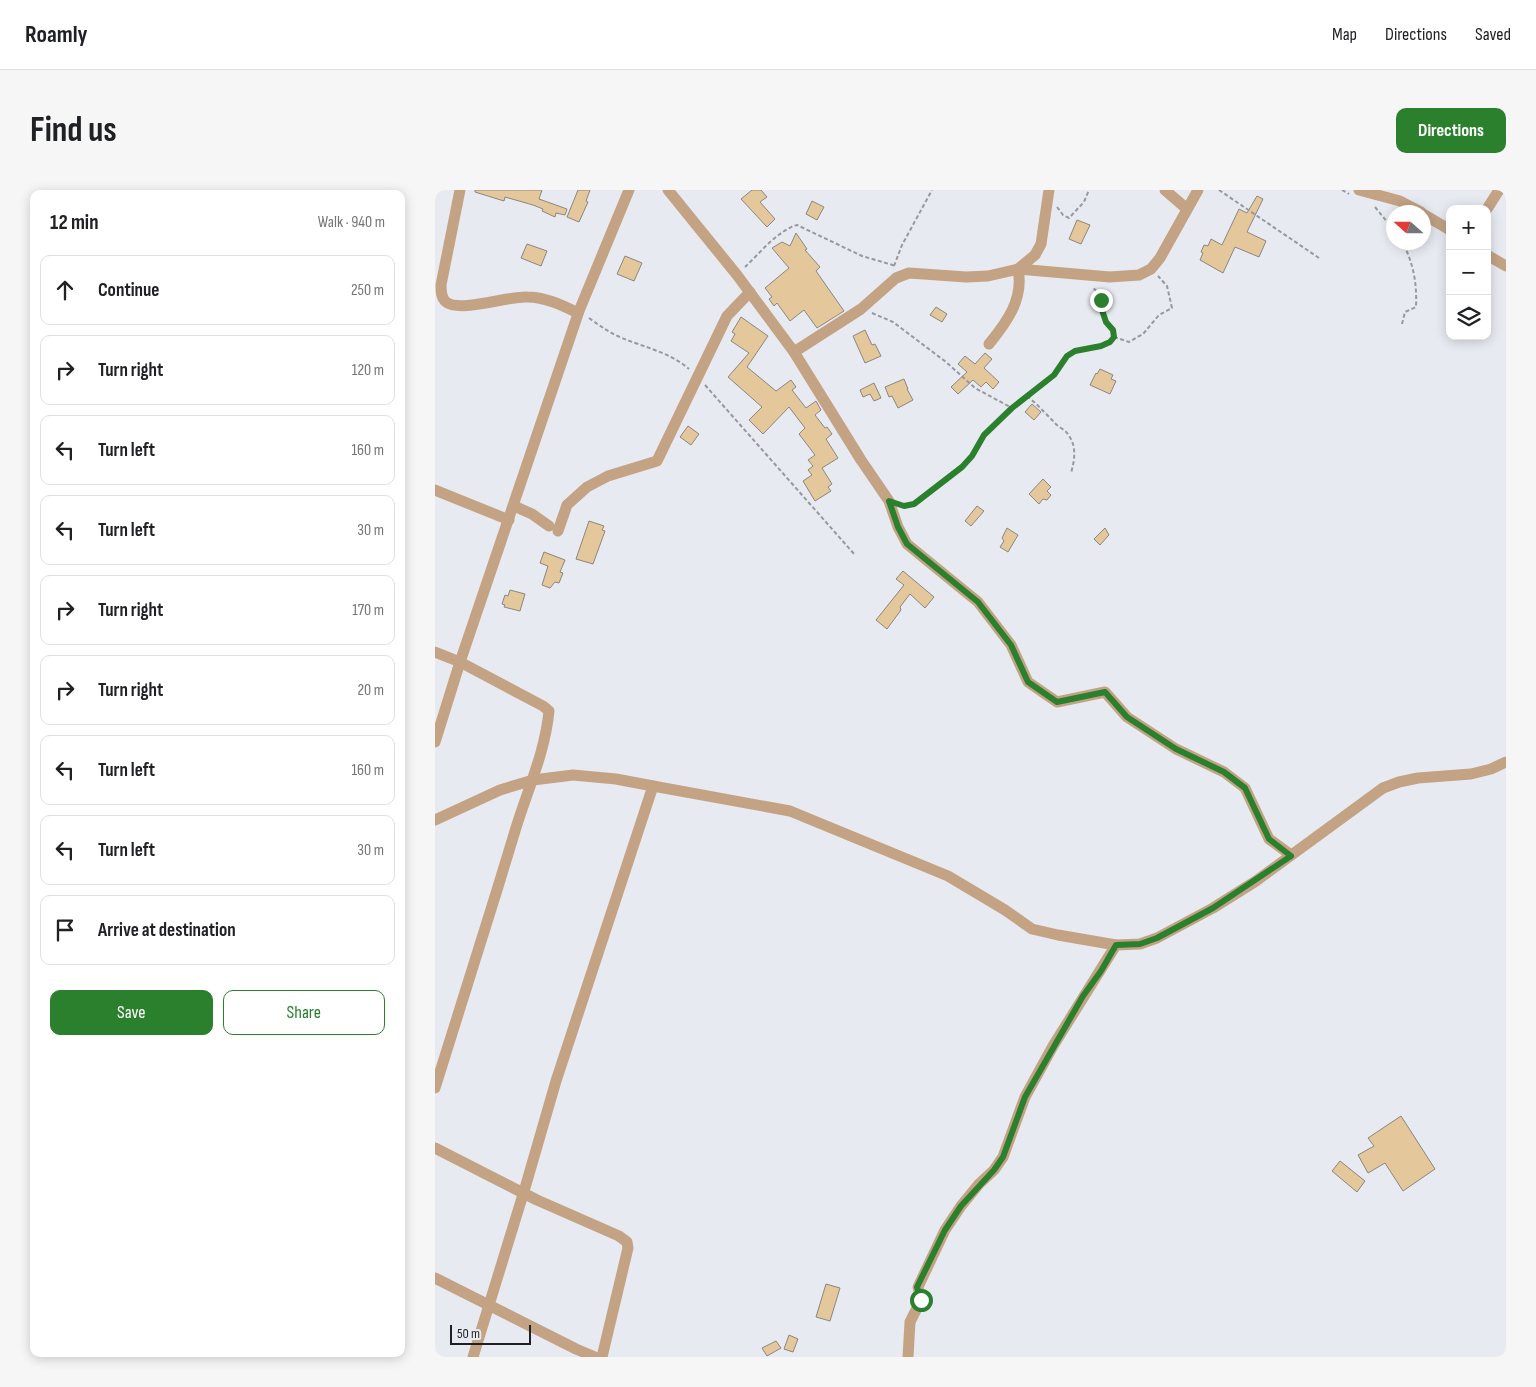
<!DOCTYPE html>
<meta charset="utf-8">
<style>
:root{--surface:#fff;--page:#f6f6f6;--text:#202124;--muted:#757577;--line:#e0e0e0;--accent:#2b802d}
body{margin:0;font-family:"Sofia Sans Condensed",sans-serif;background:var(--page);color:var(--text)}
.controls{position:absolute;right:15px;top:15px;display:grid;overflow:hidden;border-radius:10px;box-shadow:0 2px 12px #0003}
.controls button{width:45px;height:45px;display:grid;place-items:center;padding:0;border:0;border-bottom:1px solid var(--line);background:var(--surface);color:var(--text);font:25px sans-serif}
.compass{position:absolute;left:951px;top:15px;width:45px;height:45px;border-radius:50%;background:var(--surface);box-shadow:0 2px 12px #0003;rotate:291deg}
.scale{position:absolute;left:15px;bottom:12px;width:81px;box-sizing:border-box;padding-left:5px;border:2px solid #1f2023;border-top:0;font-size:14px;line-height:18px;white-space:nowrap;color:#1f2023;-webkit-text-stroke:4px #e8eaf2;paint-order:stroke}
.stop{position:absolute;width:15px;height:15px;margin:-11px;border:4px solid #2b802d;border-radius:50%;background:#fff}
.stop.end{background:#2b802d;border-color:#fff;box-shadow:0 1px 5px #0008}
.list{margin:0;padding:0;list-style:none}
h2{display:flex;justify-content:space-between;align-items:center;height:65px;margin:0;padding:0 20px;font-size:21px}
h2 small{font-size:16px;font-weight:400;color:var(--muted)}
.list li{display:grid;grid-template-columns:32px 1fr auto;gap:15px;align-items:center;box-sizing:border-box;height:70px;margin:0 10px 10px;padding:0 10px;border:1px solid var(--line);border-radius:10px}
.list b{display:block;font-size:19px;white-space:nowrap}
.list em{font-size:16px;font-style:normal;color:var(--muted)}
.actions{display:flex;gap:10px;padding:15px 20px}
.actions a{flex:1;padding:11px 0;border:1px solid var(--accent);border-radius:10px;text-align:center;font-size:18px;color:var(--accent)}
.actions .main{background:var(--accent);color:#fff}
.icon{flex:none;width:28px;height:28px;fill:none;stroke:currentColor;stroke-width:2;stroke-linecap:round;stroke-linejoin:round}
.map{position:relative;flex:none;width:1071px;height:1167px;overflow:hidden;border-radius:10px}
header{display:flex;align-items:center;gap:30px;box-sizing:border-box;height:70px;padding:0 25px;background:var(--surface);border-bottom:1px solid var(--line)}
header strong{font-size:24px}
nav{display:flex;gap:28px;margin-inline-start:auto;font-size:18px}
.intro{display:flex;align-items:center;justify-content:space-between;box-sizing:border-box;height:120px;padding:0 30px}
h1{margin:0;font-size:35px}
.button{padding:12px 22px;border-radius:10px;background:var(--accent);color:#fff;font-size:18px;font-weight:700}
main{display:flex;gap:30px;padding:0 30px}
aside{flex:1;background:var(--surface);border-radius:10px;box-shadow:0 2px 12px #0003}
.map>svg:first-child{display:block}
.building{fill:#e4c89c;stroke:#8a8680}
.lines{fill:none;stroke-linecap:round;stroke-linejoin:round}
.path{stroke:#97999f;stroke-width:2;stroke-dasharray:4 2.5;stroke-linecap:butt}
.street{stroke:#c4a385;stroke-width:11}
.route{stroke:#2b802d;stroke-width:6}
</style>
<header>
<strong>Roamly</strong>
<nav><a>Map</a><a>Directions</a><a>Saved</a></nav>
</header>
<div class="intro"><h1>Find us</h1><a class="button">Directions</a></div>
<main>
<aside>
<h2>12 min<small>Walk · 940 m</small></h2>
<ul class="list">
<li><svg class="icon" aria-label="ahead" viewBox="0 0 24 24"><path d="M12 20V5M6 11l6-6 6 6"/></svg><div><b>Continue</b></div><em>250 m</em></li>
<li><svg class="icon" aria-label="right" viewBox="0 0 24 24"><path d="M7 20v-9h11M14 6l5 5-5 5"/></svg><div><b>Turn right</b></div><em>120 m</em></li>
<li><svg class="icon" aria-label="left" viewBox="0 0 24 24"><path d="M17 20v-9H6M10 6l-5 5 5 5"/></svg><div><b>Turn left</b></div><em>160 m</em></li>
<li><svg class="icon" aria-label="left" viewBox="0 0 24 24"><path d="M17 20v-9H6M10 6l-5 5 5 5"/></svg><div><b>Turn left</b></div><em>30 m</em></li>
<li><svg class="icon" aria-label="right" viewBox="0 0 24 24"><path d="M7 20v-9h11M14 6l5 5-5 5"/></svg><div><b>Turn right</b></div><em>170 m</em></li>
<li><svg class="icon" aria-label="right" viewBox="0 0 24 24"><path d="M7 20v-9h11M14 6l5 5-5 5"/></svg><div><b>Turn right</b></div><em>20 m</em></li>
<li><svg class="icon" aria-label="left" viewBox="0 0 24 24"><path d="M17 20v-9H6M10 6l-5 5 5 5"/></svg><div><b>Turn left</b></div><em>160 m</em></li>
<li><svg class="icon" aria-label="left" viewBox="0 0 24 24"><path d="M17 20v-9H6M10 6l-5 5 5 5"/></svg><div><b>Turn left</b></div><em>30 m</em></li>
<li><svg class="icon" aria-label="arrive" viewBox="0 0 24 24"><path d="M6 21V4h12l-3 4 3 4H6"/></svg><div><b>Arrive at destination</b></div></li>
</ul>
<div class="actions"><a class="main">Save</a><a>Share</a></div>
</aside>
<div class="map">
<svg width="1071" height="1167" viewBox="0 0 1071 1167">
<rect width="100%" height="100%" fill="#e8eaf2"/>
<g class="building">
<path d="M40,0H107L104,9L132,19L130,25L121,23L120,27L107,21L108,19L98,15L70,7L69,11L40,2Z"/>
<path d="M143,0H155L151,11L153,12L144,32L132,27Z"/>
<path d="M317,0H326L332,7L325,12L340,29L332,37L306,9Z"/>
<path d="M822,6L828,9L812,42L831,51L824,67L800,57L788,83L765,70L768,63L766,62L769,55L773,56L776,49L787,55L804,19L812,23Z"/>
<path d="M377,11L389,17L382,30L371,24Z"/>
<path d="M642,30L655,35L646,54L634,49Z"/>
<path d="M361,43L372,59L370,60L385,77L381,81L409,121L382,138L369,120L355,131L342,113L339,116L334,109L337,107L330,98L354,78L337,58L347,52L355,56Z"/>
<path d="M92,54L112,61L106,76L86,68Z"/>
<path d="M190,66L207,73L199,91L182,84Z"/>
<path d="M501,117L512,124L507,132L495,125Z"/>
<path d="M306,127L333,146L312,177L341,201L356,190L361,197L357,200L371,218L381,211L386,220L380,225L390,238L392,237L397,244L391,249L403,268L387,278L397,294L393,297L396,301L380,311L368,291L377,285L373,280L378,276L373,270L380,265L364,244L370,238L354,217L328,244L314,230L327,217L293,187L314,163L296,151L300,144L297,142Z"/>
<path d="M430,140L437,155L440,154L446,166L430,173L418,146Z"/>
<path d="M550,163L557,169L549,178L564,192L558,199L551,192L546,197L538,190L523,204L516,197L532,182L523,174L530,166L540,174Z"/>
<path d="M665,179L678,185L676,189L681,191L675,204L655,195L661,183L662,184Z"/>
<path d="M469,189L473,199H472L478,210L463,218L457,206L454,207L450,197Z"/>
<path d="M439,193L446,208L439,211L435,204L428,207L425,200Z"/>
<path d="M597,214L606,222L599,230L590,222Z"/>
<path d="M253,236L264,244L256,255L245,247Z"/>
<path d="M608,289L616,297L612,301L616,305L612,310L608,309L604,314L594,304Z"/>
<path d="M542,316L549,321L536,336L530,331Z"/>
<path d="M154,331L169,336L167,340L170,341L158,374L141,369Z"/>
<path d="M572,338L583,345L573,362L565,357L569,351L567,348Z"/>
<path d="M670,338L674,345L665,355L659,349Z"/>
<path d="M109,362L130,370L125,382L128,383L124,393L120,392L115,398L107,395L113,376L105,373Z"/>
<path d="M468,381L499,407L490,418L475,404L465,417L466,420L452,439L441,430L469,395L461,389Z"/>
<path d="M75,400L90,404L85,421L69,417L70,415L67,414L70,405L73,406Z"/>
<path d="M966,926L1000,979L968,1001L950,973L933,983L923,965L939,956L933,948Z"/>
<path d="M905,971L930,991L922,1002L897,981Z"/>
<path d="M391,1094L405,1098L395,1131L381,1127Z"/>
<path d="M354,1145L363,1149L358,1162L349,1159Z"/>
<path d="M341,1151L346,1158L332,1166L327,1158Z"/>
</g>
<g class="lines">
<g class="path">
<path d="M784,0L884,68"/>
<path d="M907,0L914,4"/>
<path d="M622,17L628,25L634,28L649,12L654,0"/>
<path d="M940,17L958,39"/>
<path d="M459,76L467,55L497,0"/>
<path d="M310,77C325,63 342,41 362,35L427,66L461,76"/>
<path d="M437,123L458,132L511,172L540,198L577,218"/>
<path d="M154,128C165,136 175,143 187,148C209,157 236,163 254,179"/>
<path d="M967,134L970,122L981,117C982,95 979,73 967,52"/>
<path d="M679,147L694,152L708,144L724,125L737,118L732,96L723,86"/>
<path d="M270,195L420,365"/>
<path d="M592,206C602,214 611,224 620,233C623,237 629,239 632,243C642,255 640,269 636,283"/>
<path d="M466,315L479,314L527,277L537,266L549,245L577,218L619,185L631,166L640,161L667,156L675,152L679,147L678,140L671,132L667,120L665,104L657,97"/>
</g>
<g class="street">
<path d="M25,0L6,95C6,101 6,108 11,112C25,123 72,106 92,107C110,107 127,115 143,123"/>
<path d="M233,0L302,85L359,162L426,270L454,311L463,337L472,354L543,412L576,455L593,492L622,512L670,502L692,527L741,559L789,582L810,598L834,649L856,665"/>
<path d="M730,0L752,19"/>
<path d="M924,0L965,11L986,22"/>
<path d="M1052,19L1064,0"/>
<path d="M988,24L1015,40"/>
<path d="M1052,65L1071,76"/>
<path d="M554,154C572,132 589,109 583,79L600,65L606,54L614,0"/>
<path d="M359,162L426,119L461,88L474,83L531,87L553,86L583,79L675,87L704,85L716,79L725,68L763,0"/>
<path d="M0,300L74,330"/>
<path d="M79,316L97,324L114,336"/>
<path d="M123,341L132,315L152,297L173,286L222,271L292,126L315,102"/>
<path d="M0,462L25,472L108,516L114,521C110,563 92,601 80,641C54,727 27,813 0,898"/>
<path d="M0,552L25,472L144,121L194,0"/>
<path d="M0,630L65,600L98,590L138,585L181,589L218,596L355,621L513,686L570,720L597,739L623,745L681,755L705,754L722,748L778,718L821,691L948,598L964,592L983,588L1036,584L1056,579L1071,572"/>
<path d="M0,958L102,1010L184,1046L192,1052L193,1058L167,1167"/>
<path d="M0,1088L141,1159L160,1167"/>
<path d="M38,1167L90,998L121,891L218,596"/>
<path d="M473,1167L475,1132L486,1110L483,1097L510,1040L526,1016L544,994L559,980L568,967L590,907L618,856L681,755"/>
</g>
</g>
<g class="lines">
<path class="route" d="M486,1110L482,1097L510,1040L526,1016L559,980L568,967L590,907L648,806L666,781L681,755L705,754L722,748L778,718L856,666L834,649L810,598L789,582L741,559L692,527L670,502L622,512L593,492L576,455L543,412L472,354L463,337L454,311L469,316L479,314L527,277L537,266L549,245L577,218L619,185L632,166L640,161L666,156L675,152L679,147L678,140L671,132L667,120L666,110"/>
</g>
</svg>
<div class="controls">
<button>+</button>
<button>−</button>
<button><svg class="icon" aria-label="layers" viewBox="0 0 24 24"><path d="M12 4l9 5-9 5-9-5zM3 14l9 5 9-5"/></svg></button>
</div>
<svg class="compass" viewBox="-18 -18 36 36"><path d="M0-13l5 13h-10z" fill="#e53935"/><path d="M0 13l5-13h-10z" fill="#757577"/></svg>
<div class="scale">50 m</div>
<div class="stop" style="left:486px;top:1110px"></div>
<div class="stop end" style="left:666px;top:110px"></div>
</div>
</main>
